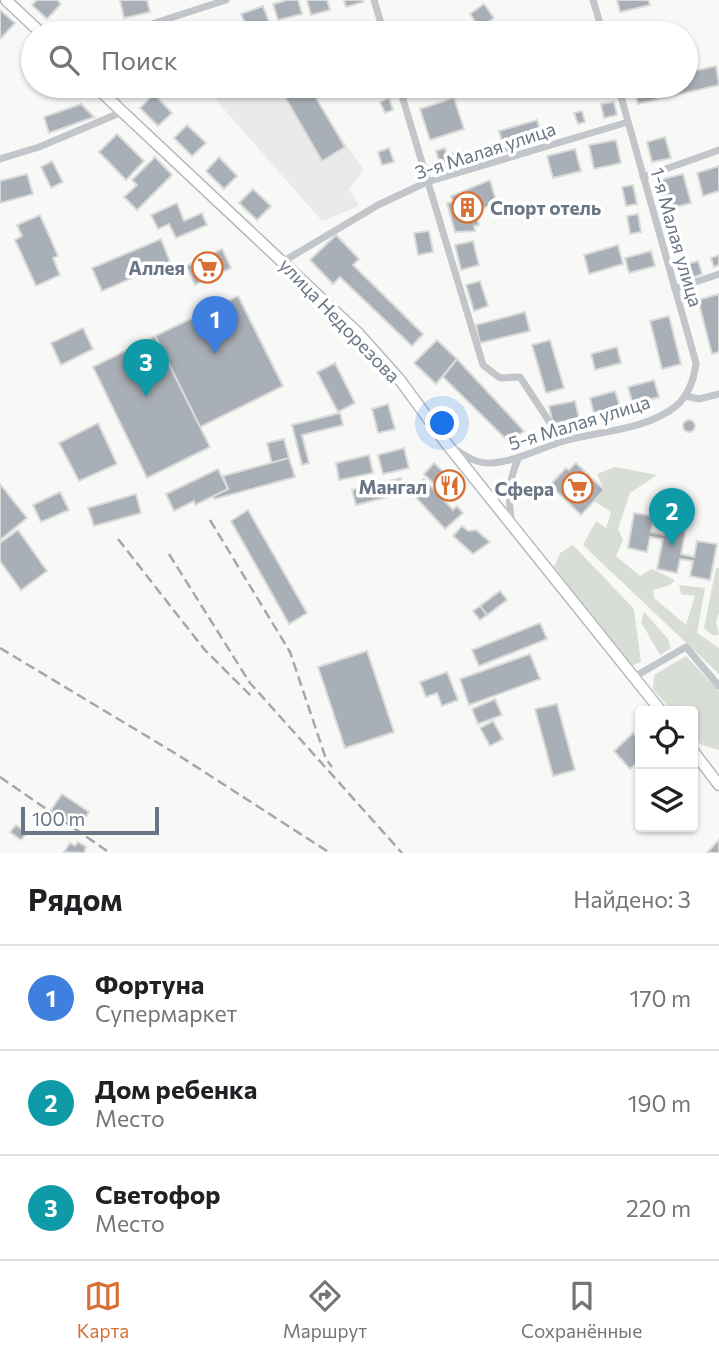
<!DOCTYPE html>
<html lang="ru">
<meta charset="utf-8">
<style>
:root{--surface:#fff;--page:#f6f6f6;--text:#202124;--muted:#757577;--line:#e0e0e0;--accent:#d87036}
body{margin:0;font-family:Commissioner,sans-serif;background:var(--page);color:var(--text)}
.controls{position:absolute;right:21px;bottom:21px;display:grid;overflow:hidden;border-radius:7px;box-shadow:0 2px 5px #0004}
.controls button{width:63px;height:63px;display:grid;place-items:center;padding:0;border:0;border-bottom:2px solid var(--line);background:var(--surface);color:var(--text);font:35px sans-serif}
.scale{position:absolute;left:21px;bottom:18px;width:138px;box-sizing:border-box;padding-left:7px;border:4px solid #6a7685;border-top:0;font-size:19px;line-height:24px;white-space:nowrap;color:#6a7685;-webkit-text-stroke:5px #fff;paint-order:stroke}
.you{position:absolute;left:443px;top:424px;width:24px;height:24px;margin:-18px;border:5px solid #fff;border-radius:50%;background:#1a73e8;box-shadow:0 0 0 10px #1a73e833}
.badge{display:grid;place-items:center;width:46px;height:46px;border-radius:50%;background:var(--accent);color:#fff;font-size:23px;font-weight:700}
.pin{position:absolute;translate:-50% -58px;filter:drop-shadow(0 2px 4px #0008)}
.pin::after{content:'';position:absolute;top:37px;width:24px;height:21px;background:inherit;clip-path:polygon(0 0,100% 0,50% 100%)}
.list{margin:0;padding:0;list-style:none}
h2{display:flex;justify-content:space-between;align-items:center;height:91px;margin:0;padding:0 28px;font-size:30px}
h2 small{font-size:23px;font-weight:400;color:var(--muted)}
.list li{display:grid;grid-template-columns:46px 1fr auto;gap:21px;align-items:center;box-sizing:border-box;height:105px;padding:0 28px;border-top:2px solid var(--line)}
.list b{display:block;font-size:26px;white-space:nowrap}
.list p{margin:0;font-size:23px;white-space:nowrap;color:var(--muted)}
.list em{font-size:23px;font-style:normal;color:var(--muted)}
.icon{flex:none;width:38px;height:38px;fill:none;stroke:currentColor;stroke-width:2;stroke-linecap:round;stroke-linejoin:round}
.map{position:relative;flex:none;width:719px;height:853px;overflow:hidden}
.search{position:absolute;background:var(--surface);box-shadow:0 2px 5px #0004;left:21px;right:21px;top:21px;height:77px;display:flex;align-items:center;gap:18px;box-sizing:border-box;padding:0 24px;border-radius:38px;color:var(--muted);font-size:26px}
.sheet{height:406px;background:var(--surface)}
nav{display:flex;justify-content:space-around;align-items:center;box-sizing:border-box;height:98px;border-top:2px solid var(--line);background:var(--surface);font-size:19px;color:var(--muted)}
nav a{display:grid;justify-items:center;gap:4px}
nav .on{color:var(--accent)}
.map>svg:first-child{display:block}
.built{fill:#e9eae9}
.green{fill:#d8ddd6}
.building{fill:#a9afb6;stroke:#dadad9;stroke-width:2}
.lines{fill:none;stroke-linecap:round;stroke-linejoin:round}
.secondary-casing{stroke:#b5b9be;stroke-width:13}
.street{stroke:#c2c5c9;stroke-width:7}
.secondary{stroke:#fff;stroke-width:10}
.rail{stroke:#a4a8ae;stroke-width:2.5;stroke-dasharray:10 5;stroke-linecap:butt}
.labels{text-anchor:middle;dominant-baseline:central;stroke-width:7;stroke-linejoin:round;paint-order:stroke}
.street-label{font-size:19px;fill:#6a7685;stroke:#fff}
.poi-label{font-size:19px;font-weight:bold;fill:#6a7685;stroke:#fff;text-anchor:end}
</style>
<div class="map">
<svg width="719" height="853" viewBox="0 0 719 853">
<rect width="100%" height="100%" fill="#f8f9f6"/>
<path class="built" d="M223,86H272L274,89L305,86L364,170L349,189L359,206L322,221L215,99Z"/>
<g class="green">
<path d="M615,467L657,475L630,493L618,529L623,540L616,556L640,576L652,569L675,580L670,585L653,590L654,598L686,625L695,596L681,594L679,585L705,588L697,633L719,648V674L583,545L596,521L606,528L611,512L594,501L604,490L597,474Z"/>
<path d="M573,545L634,609L641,662L631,666L554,567L560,553Z"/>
<path d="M716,568H719V613L716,621L719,635H712L704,628Z"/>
<path d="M644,612L668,639L671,648L660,655L641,622Z"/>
<path d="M686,656L719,691V750L700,744L693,735V711H672L653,689L654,675Z"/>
</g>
<g class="building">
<path d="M37,0H57L61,4L47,19L32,5Z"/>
<path d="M120,0H147L150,12L124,18Z"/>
<path d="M287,0H298L302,14L278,20L273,4Z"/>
<path d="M307,0H327L330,10L311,15Z"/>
<path d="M344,0H363V2L346,7Z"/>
<path d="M617,0H648L650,5L620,12Z"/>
<path d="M484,4L494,18L480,28L470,14Z"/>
<path d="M263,6L272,30L249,33L241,14Z"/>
<path d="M0,10L15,23L1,38L0,37Z"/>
<path d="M223,23L225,33H207L206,27Z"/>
<path d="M645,25L648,33H625L624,31Z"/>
<path d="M534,26L535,33H521L520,27Z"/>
<path d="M716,66L719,85L638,104L633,86H686V73Z"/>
<path d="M292,86H309L345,147L322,161L282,92Z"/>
<path d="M407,86H420L421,89L409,92Z"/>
<path d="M434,86H451L452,88L436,93Z"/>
<path d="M154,94L172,113L158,126L140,108Z"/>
<path d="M389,98L393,110L385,113L380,102Z"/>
<path d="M454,98L464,129L430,140L420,109Z"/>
<path d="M614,102L617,115L604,118L601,104Z"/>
<path d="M81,104L94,117L49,133L44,117Z"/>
<path d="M582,111L585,122L578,124L574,113Z"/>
<path d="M537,120L543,141L505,152L499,131Z"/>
<path d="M187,125L206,143L192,156L174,138Z"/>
<path d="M117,134L144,161L126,180L99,152Z"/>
<path d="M665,137L671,158L652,162L647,142Z"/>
<path d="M616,140L621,163L594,169L589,145Z"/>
<path d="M389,148L394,162L382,165L378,152Z"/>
<path d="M445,148L447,155L462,151L466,166L443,173L436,151Z"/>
<path d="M575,149L581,171L553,178L547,156Z"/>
<path d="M155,157L172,175L137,210L124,197L137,185L132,180Z"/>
<path d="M219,157L237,176L224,189L206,171Z"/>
<path d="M52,161L63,182L51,188L41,167Z"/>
<path d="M719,166V191L703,196L697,173Z"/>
<path d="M27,174L33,194L0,203V181Z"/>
<path d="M683,174L691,203L663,210L656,181Z"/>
<path d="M490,180L497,204L475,211L479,225L474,226L475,231L455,232L447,203L453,202L451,196Z"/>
<path d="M633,185L637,204L626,206L622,187Z"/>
<path d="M253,189L271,206L257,220L239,203Z"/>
<path d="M177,203L184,221L202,213L207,225L176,238L169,224L158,229L151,215Z"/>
<path d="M638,214L641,232L630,234L627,216Z"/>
<path d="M40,215L58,256L53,258L60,275L36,286L15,240L22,236L17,225Z"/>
<path d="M429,231L433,252L418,255L414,233Z"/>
<path d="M336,235L359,259L353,265L423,334L412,346L340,277L333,284L310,260Z"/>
<path d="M161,239L170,262L102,291L92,268Z"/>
<path d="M473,241L479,265L461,270L455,245Z"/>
<path d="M618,245L623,264L589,274L584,255Z"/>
<path d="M222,249L231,268L195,285L186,266Z"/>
<path d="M651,251L655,266L629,273L625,258Z"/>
<path d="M719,255V265L714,267L711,258Z"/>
<path d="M698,261L702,274L689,279L684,265Z"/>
<path d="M480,281L488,306L474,311L466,285Z"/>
<path d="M719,294V352L712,354L698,300Z"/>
<path d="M238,296L283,386L200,427L155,336Z"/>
<path d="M525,312L530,331L480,343L476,325Z"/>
<path d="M669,316L681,364L662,369L650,321Z"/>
<path d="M83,328L93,349L61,365L51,343Z"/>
<path d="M155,336L210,447L147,478L93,367Z"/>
<path d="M437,340L457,359L436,384L414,363Z"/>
<path d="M550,340L564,388L546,393L532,345Z"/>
<path d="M617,347L621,363L595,370L591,354Z"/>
<path d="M457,359L524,431L509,442L443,377Z"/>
<path d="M335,363L355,403L338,412L317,372Z"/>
<path d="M654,380L659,397L633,404L628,387Z"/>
<path d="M615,391L620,407L594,414L590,398Z"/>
<path d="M575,401L579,418L553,424L549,406Z"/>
<path d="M388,404L395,429L378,433L372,409Z"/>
<path d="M340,413L343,425L302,435L309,463L302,465L292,425Z"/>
<circle cx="689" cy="426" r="6"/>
<path d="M98,423L117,464L79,481L59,443Z"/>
<path d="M284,439L289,458L272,464L267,443Z"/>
<path d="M404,448L409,468L383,474L378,455Z"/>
<path d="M369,455L373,473L339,480L336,463Z"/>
<path d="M289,458L295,477L215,499L212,496L228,489L223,476Z"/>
<path d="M434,463L458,486L447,497L424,474Z"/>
<path d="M576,463L604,490L581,515L550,485L566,468L569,470Z"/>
<path d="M218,469L228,489L195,505L194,501L174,511L166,494Z"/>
<path d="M401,478L404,493L356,505L352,490Z"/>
<path d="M424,479L453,510L457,506L463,513L445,529L410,491Z"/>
<path d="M0,484L27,518L0,540Z"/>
<path d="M60,492L69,510L41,522L33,505Z"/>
<path d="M136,494L141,513L94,526L88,508Z"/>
<path d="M248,510L307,613L289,624L231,521Z"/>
<path d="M634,513L654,516L651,532L664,535L667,520L687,523L681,554L694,557L697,541L717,544L710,580L690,576L693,561L680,559L677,573L657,569L663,539L650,537L647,552L628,548Z"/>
<path d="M462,526L468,531L476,530L490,542L473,554L453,536Z"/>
<path d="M18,530L47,571L21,590L0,561V543Z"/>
<path d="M500,591L507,600L487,615L480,606Z"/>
<path d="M480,606L487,615L480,620L473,611Z"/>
<path d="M540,623L547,639L479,666L472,650Z"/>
<path d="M367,651L394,732L345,748L318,667Z"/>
<path d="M530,654L540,679L469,705L460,679Z"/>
<path d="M447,672L458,700L442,706L437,693L426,697L420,682Z"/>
<path d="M495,699L502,715L478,724L472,709Z"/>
<path d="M557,704L575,770L553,776L535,709Z"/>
<path d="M493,721L503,739L490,746L480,728Z"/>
<path d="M633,733L640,741V760L630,769L614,751Z"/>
<path d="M62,794L89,812L78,828L51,810Z"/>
<path d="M16,825L27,833L21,840L10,832Z"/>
<path d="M719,840V853H707Z"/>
<path d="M78,842L86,847L84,853L64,852L70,843L75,846Z"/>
</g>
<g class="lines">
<defs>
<g id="secondary">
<path d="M6,0L41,33"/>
<path d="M95,86L359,334L400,380L446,443L661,711"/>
<path d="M693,751L719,785"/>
</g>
</defs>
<use href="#secondary" class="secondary-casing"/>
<g class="street">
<path d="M374,0L384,33"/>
<path d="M593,0L603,33"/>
<path d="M124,33L226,0"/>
<path d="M399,86L483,365L500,378L520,377L562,441"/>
<path d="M0,159L39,147L122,112"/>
<path d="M643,177L719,150"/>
<path d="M284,261L378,205L427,182L628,122"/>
<path d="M675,289L719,274"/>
<path d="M686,396L699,399L719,394"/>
<path d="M453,448C465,456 477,464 492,463C518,461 540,448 564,441C599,431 647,430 676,406C689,395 694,380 696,363L618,86"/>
<path d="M512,524C508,499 508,482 518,459"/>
<path d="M634,677L686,647L719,686"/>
</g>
<use href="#secondary" class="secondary"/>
<g class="rail">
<path d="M210,520L290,652L326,759L332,767"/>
<path d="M118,539L204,649L251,696"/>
<path d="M169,554L250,683L402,853"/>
<path d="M0,648L178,755L330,853"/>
<path d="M0,777L110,853"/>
</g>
</g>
<defs>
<symbol id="building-ring" viewBox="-11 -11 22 22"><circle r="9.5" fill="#fff" stroke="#d87036" stroke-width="1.5"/><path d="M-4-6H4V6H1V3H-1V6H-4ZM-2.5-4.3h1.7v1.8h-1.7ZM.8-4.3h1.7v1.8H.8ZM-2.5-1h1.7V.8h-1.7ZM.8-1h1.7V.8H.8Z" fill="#d87036"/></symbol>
<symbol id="supermarket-ring" viewBox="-11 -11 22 22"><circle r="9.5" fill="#fff" stroke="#d87036" stroke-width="1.5"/><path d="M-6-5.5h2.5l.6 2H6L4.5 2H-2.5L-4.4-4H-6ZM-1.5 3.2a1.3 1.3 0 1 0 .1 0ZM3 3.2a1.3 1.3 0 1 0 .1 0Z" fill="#d87036"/></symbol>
<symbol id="restaurant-ring" viewBox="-11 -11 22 22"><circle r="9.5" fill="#fff" stroke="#d87036" stroke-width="1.5"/><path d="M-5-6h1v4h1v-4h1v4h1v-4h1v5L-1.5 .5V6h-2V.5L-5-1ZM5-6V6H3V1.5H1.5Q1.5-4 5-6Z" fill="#d87036"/></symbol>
</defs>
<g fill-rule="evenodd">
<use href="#building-ring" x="450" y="190" width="35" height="35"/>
<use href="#supermarket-ring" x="190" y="250" width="35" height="35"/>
<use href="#restaurant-ring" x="432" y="468" width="35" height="35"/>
<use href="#supermarket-ring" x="560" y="470" width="35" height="35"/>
</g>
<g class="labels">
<g class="street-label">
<text transform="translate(485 150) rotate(-18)">3-я Малая улица</text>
<text transform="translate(677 237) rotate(74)">1-я Малая улица</text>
<text transform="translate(340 320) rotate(46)">улица Недорезова</text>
<text transform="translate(579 422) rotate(-17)">5-я Малая улица</text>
</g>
<g class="poi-label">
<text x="490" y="207" text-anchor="start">Спорт отель</text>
<text x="185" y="267">Аллея</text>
<text x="427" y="486">Мангал</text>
<text x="554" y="488">Сфера</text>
</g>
</g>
</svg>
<div class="controls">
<button><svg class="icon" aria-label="locate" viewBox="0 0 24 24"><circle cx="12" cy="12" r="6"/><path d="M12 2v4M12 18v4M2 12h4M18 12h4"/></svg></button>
<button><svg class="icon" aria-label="layers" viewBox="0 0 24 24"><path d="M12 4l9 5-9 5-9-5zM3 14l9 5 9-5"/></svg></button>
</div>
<div class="scale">100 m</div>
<div class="you"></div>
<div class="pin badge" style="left:215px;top:354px;background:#3f7fe0">1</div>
<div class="pin badge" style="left:672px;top:546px;background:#0f9aa8">2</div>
<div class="pin badge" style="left:146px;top:397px;background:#0f9aa8">3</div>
<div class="search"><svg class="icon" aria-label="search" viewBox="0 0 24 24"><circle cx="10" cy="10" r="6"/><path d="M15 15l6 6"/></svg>Поиск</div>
</div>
<section class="sheet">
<h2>Рядом<small>Найдено: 3</small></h2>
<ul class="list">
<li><span class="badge" style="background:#3f7fe0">1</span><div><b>Фортуна</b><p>Супермаркет</p></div><em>170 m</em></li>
<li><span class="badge" style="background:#0f9aa8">2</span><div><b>Дом ребенка</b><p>Место</p></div><em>190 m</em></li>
<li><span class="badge" style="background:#0f9aa8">3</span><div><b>Светофор</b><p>Место</p></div><em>220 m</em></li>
</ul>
</section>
<nav>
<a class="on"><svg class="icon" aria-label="map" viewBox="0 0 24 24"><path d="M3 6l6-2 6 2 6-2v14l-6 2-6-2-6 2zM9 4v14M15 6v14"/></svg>Карта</a>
<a><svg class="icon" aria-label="directions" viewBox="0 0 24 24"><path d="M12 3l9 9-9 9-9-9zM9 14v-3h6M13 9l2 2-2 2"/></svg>Маршрут</a>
<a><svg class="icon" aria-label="saved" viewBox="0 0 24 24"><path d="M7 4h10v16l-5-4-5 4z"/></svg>Сохранённые</a>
</nav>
